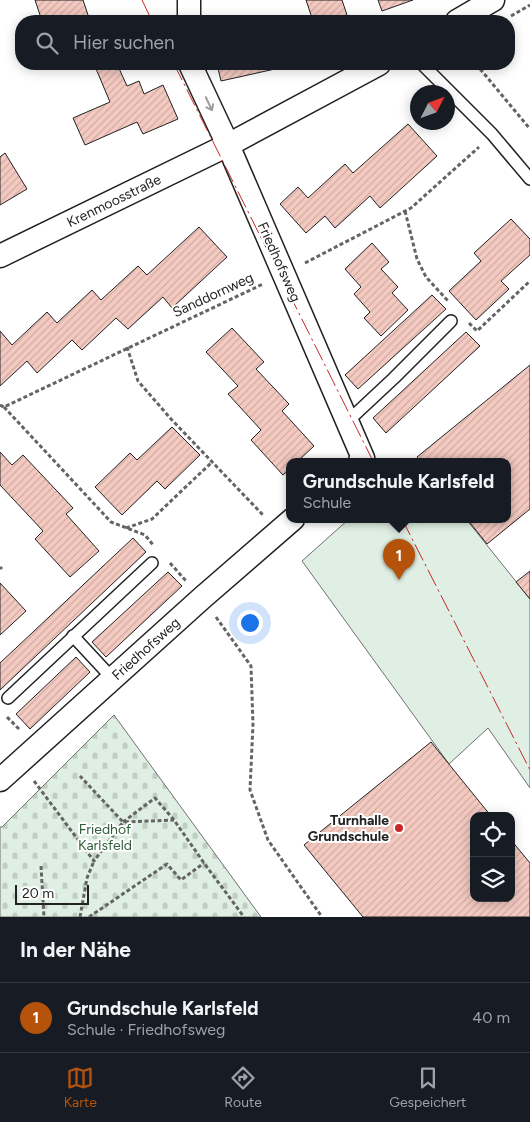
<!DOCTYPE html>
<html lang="de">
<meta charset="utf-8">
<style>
:root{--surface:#171b24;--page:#20242c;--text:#f1f3f6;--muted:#9ea1a6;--line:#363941;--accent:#b45309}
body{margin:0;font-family:Figtree,sans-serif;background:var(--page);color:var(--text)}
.controls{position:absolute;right:15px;bottom:15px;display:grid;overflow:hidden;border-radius:10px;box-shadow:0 2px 12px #0003}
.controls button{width:45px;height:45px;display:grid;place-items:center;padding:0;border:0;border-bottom:1px solid var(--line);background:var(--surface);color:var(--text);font:25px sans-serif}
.compass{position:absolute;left:410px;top:85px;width:45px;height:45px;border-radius:50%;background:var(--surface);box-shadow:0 2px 12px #0003;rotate:48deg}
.scale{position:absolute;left:15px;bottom:12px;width:74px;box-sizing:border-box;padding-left:5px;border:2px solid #222;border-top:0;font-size:14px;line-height:18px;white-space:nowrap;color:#222;-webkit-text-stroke:4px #fff;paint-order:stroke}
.you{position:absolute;left:249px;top:622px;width:18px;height:18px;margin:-12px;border:4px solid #fff;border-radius:50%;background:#1a73e8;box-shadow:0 0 0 8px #1a73e833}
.badge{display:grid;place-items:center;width:32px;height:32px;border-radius:50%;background:var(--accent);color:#fff;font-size:16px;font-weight:700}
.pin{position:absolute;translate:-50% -41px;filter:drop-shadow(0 1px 2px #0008)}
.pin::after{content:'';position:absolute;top:26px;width:18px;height:15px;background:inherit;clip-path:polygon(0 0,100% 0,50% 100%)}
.popup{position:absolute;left:286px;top:458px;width:225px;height:65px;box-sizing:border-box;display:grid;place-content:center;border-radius:10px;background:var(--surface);filter:drop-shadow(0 1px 4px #0005);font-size:16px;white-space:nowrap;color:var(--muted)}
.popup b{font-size:19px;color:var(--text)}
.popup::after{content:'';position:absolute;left:50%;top:100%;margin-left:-10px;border:10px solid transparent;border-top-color:var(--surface)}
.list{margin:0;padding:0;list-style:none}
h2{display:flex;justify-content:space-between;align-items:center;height:65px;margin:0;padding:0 20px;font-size:21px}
h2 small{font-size:16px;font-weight:400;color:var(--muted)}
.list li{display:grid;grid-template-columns:32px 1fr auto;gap:15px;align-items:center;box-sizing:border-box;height:70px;padding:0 20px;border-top:1px solid var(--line)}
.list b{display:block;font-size:19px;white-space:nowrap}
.list p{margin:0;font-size:16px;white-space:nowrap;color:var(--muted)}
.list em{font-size:16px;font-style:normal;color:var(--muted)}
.icon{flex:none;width:28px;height:28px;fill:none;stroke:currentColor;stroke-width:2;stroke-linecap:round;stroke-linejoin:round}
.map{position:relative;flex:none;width:530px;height:917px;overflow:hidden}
.search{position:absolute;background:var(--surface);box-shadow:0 2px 12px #0003;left:15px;right:15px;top:15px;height:55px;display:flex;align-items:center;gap:12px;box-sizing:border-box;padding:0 18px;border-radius:20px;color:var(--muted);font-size:19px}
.sheet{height:135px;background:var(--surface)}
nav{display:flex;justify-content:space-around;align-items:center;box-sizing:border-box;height:70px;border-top:1px solid var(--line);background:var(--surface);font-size:14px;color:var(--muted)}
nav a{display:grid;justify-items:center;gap:2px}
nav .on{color:var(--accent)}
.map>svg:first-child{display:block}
.cemetery{fill:url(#cemetery-stones);stroke:#6f6f6f}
.park{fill:#e0efe3;stroke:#6f6f6f}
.building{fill:url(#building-hatch);stroke:#222}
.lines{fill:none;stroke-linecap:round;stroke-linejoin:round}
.lane-casing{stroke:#222;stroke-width:14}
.street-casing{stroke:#222;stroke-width:25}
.path{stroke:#646464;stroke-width:3;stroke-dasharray:4 2.5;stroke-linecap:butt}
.lane{stroke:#fff;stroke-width:11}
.street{stroke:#fff;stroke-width:22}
.power{stroke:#c62828;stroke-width:1;stroke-dasharray:18 4 2.5 4;stroke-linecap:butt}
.oneway{stroke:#9c9c9c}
.poi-dot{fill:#c62828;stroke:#fff;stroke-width:2}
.labels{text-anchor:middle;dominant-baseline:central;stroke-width:4;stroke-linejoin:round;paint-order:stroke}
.street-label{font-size:14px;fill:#222;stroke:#fff}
.poi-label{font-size:14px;font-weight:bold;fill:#222;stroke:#fff;text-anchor:end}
.park-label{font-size:14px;fill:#2f5e38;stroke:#fff}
</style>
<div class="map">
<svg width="530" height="917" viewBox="0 0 530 917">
<defs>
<pattern id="cemetery-stones" width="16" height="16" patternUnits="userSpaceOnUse" patternTransform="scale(1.25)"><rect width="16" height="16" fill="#e0efe3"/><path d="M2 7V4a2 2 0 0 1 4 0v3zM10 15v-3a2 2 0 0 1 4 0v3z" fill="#c0cdc2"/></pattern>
<pattern id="building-hatch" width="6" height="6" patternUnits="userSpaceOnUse" patternTransform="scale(1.25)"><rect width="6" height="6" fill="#f3c9c0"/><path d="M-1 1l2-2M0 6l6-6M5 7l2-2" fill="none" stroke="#d0aca5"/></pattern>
</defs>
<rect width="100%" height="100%" fill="#fff"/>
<path class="cemetery" d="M114,715L261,917H0V827H2Z"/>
<path class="park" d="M349,519H466L530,599V788L488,728L449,764L302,561Z"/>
<g class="building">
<path d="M35,0H83L90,21H42Z"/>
<path d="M306,0H342L349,21H313Z"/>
<path d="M378,0H413L382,11Z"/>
<path d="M94,64H117L127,86L139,81L144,94L163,85L178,119L143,134L137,122L85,145L73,118L110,102Z"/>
<path d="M217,64H283L284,67L221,81Z"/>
<path d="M408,124L437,156L380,208L370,196L335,228L325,216L306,233L280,204L298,187L308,198L345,164L353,173Z"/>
<path d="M5,153L27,189L0,205V157Z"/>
<path d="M511,219L530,239V255L501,281L509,289L476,320L449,291L481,261L474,253Z"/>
<path d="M199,227L227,257L172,308L163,297L128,329L116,318L82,350L72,340L37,373L27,361L0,386V331L12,345L47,312L57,323L92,290L101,300L138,266L147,275Z"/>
<path d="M372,243L389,262L381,269L398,287L392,293L408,310L381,336L364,318L370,312L354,294L361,287L345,269Z"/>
<path d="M432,295L446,309L358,389L345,375Z"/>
<path d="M232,328L264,362L256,369L289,404L282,411L314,446L298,461H290V469L283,475L251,440L261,430L228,394L238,386L206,352Z"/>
<path d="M466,332L480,346L386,433L373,418Z"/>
<path d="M530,365V509L487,544L467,519H508V461H420L417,457Z"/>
<path d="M172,427L200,455L165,489L157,481L122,515L95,487L130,453L137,460Z"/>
<path d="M0,452L12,465L23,455L73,508L66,514L99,551L70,577L35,539L43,531L0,485Z"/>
<path d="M133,538L146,552L0,690V663Z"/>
<path d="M530,571V599L516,582Z"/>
<path d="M168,572L182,586L106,657L92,642Z"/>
<path d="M0,583L26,611L0,635Z"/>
<path d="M76,657L90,672L30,729L16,714Z"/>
<path d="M431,742L491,816H474V898H511V840L530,863V917H363L304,845Z"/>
</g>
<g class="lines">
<defs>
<g id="lane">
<path d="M422,64L492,134L530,179"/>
<path d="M348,421L394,378L451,321"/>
<path d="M73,636L113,679"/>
<path d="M8,698L152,563"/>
</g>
<g id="street">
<path d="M189,21V0"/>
<path d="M457,21L493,0"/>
<path d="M190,64L228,145L363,458L360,461"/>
<path d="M0,256L228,145L379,64"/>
<path d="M0,780L202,598L293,519"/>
</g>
</defs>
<use href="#lane" class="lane-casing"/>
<use href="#street" class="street-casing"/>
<g class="path">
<path d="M511,16L530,5"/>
<path d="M476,64L530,129"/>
<path d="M405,211L417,259L426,277L449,302"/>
<path d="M305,263L411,208L479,147"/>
<path d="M469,323L477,331L530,281"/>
<path d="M127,347L138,381L171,419L263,515"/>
<path d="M0,405L4,407L263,284"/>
<path d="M4,407L111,522L145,535L154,546"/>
<path d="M126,528L152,519L212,462"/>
<path d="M170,563L186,581"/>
<path d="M0,567L2,569"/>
<path d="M216,617L251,666L253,724L250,790L268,840L322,917"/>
<path d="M7,717L20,730"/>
<path d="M34,781L94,861L123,822L80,776"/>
<path d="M123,822L155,798L174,820L204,863L244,917"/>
<path d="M125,822L174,820"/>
<path d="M41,866L44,917"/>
<path d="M80,917L87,878L94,861"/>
<path d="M89,917L167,864L181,880L204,863"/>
</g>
<use href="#lane" class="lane"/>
<use href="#street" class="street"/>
<g class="power">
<path d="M142,0L152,21"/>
<path d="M174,64L373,461"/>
<path d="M402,519L530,770"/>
</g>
</g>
<defs><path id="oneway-shaft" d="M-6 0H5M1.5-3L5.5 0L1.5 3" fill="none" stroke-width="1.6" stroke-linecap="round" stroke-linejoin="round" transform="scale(1.25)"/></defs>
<use class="oneway" href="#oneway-shaft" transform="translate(209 104) rotate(65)"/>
<circle class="poi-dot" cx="399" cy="828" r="5"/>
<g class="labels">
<g class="street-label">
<text transform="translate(114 201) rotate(-26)">Krenmoosstraße</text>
<text transform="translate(279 262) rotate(66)">Friedhofsweg</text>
<text transform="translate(213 295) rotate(-25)">Sanddornweg</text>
<text transform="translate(146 649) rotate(-42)">Friedhofsweg</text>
</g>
<g class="poi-label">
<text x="389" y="820">Turnhalle<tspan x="389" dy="16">Grundschule</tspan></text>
</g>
<g class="park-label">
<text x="105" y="829">Friedhof<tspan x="105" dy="16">Karlsfeld</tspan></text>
</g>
</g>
</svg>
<div class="controls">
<button><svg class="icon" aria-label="locate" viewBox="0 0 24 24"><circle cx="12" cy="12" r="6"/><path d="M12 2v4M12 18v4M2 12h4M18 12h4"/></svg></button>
<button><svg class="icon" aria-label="layers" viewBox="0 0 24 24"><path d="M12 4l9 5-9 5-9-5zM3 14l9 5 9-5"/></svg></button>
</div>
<svg class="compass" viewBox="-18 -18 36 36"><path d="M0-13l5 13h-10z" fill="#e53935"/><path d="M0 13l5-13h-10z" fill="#9ea1a6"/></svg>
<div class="scale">20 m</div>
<div class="you"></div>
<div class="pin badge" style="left:399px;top:580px">1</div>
<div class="popup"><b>Grundschule Karlsfeld</b>Schule</div>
<div class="search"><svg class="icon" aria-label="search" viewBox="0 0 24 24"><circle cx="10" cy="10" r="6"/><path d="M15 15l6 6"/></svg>Hier suchen</div>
</div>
<section class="sheet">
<h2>In der Nähe<small></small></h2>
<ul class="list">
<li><span class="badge">1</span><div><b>Grundschule Karlsfeld</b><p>Schule · Friedhofsweg</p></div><em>40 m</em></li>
</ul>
</section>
<nav>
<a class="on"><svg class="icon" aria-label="map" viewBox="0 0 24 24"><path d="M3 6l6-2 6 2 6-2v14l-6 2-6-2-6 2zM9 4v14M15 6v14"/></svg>Karte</a>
<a><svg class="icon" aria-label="directions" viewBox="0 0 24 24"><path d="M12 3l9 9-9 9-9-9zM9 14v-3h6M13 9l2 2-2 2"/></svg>Route</a>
<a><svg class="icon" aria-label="saved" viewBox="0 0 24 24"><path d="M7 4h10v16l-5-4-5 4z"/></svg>Gespeichert</a>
</nav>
